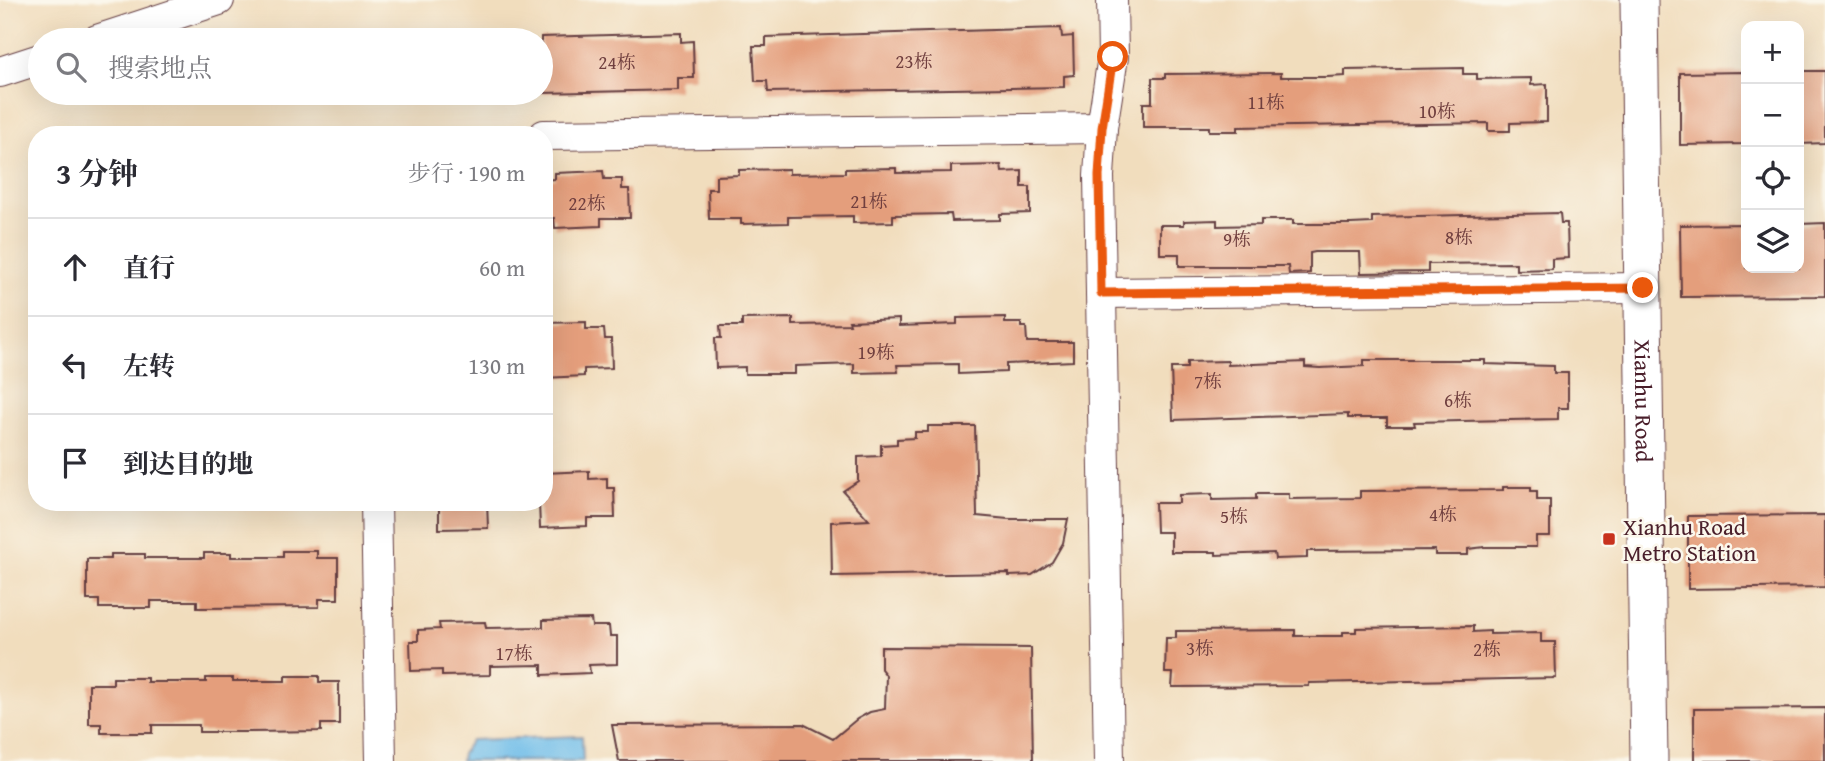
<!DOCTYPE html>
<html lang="zh">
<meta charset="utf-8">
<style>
:root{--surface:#fff;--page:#f2f2f3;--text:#2b2b33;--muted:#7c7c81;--line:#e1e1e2}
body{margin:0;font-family:"Gentium Book Plus","Noto Serif SC",serif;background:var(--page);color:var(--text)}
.controls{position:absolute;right:21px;top:21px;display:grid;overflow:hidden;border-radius:14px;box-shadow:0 7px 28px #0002}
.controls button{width:63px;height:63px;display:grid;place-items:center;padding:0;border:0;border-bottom:2px solid var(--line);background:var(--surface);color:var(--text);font:35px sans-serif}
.stop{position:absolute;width:21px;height:21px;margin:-16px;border:5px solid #ea580c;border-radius:50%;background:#fff}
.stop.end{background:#ea580c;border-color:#fff;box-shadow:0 2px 7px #0008}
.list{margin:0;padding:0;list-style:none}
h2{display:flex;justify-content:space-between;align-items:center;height:91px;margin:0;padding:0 28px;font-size:30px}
h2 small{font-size:23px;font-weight:400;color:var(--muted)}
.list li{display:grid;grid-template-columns:46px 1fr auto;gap:21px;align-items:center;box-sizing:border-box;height:98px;padding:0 28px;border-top:2px solid var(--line)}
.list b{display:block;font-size:26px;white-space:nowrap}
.list em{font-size:23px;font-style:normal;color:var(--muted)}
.icon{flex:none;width:38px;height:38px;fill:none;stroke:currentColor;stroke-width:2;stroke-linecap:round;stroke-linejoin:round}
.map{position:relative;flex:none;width:1825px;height:761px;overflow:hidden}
.search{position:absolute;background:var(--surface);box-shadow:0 7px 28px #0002;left:28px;top:28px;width:525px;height:77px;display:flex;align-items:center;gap:18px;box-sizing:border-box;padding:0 24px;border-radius:38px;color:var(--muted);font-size:26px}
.panel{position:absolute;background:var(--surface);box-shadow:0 7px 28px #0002;left:28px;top:126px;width:525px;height:385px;border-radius:28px}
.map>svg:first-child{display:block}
.water{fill:#6fbde9;stroke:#5c6e8a;stroke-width:2}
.building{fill:#e49e7b}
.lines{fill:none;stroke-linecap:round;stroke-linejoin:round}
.minor-casing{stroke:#633c41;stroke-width:32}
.tertiary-casing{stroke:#633c41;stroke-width:39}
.minor{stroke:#fff;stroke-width:30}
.tertiary{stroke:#fff;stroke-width:37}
.route{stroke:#ea580c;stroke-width:9}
.poi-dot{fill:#c8321e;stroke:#fbf7ec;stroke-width:2.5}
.labels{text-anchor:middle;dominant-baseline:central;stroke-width:5;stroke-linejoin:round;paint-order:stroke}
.number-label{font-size:19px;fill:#703f3f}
.street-label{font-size:23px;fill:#4a1f2b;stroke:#fbf7ec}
.poi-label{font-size:23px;fill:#4a1f2b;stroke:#fbf7ec;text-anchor:start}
</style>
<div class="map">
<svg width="1825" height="761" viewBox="0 0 1825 761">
<rect width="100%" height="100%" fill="#fbf7ec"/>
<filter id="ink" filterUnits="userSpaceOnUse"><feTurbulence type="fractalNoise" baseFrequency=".0143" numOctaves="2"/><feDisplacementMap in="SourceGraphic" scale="14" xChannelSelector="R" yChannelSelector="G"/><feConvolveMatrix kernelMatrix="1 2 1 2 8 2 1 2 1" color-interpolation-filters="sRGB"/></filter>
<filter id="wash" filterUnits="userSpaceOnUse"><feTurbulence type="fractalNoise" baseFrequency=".00686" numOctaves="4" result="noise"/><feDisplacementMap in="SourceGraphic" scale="28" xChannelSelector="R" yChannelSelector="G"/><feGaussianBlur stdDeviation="1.57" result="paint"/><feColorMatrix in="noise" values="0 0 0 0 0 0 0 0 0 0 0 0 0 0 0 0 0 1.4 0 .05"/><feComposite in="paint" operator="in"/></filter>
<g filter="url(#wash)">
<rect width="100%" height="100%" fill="#f1ddbd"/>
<path class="water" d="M582,736L583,761H461L462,754L471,740Z"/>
<g id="blocks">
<g class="building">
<path d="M1061,28L1062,37L1073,36L1074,75L1064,76V87L768,92L767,81H755L753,46H766V37Z"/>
<path d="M681,33V42L693,41L694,78H678V90L541,93V37Z"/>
<path d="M1463,68V74H1477V79L1531,78V85L1547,84V122L1510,123V131H1488V123L1238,127V131H1209V127H1143V103H1152V78H1165V74L1281,73V77H1327L1345,76V70Z"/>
<path d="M1799,71H1825V143L1799,144Z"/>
<path d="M1746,72V144L1680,145V73Z"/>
<path d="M1001,165L1002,172L1022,171V187H1030V213L1000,214V220L952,221L951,214L893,215V222L853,223V216L788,217V223L741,224V219H709L708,189H716V176L739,175V170L789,169V174L845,173V169L896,168V173L951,172V166Z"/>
<path d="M603,171L604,179H622V189H629L630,218H601V226L555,228L554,218H544V180L555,179V173Z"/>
<path d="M1560,213L1561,223H1567L1568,258L1552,259V269L1516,270V263L1428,264V272L1361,273L1360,252H1315L1310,253V273L1289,274L1288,266H1179V254H1160V225H1184V221L1217,220V226L1261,225V220H1293V224H1351L1372,223V217Z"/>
<path d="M1825,223V296L1681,297L1680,225L1746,224V268H1799V224Z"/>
<path d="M1005,317V323H1021V327H1026L1027,342H1073V361L1006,364V372L958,374V364L897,365L898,372L854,373V364L795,366V374H745V367L716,368L715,338H721L720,326H742V319L793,318V325L850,324L849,321L899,319V326L957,324V318Z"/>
<path d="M586,322V329H604L605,339H611L612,368L584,369V376L544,378V323Z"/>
<path d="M1364,360H1485V364L1554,366V373H1568V408H1558V419L1414,422L1415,426H1387V418H1348V414L1173,420L1171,368H1187V362L1228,361V365L1305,362V367L1320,368L1364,366Z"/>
<path d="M928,426H975L977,516L1008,519H1068L1063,543L1052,562L1032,575L1009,576V573L832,576L831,522L869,520L843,491L858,481V457L881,456V445L897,444V439L915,438V432H928Z"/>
<path d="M589,471V479L607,478V488H614L615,518H587V526L540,528L539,502H544V473Z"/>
<path d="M1503,487H1531V491H1537V500H1550V536H1536V547H1485L1468,549V555H1435V550L1307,551V558L1275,559L1274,553L1216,555V552H1171V532H1156L1155,503H1179V495L1212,494V500L1256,499V494H1289V499L1360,498V491L1503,490Z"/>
<path d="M439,502H487L488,528L439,529Z"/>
<path d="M1825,515V587L1688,589V516Z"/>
<path d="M283,551H317V558H338V599H319V607L197,608V601H151V608H99V600H87V559H111V554H145V558H204V553H231V557H283Z"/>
<path d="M591,619L592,626H609L610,636H617V664L589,665L590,673L542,675V665L490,666V675L442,676V670L411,671L410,641H418V630L440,629L439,623L485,622L486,628L543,627V620Z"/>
<path d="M1473,626V632L1490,631V634L1541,633V642H1555L1556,678L1309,683V686L1172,687L1173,673H1165L1166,638H1176V631L1295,630V636H1343V632H1356V628Z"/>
<path d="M881,647L1031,648L1033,761H619L612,725L803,724L833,739L857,719L870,712L885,709L886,675L881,669Z"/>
<path d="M285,676H319V682H339V724H321V731L249,732H199V725H152V733H101V724H89V684H113V678H147V682H206V678H233V681H285Z"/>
<path d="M1825,708V761H1694V709Z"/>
</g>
</g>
</g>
<g filter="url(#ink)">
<use href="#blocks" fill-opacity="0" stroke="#633c41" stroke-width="2"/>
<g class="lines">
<defs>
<g id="minor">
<path d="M97,40L219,0"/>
<path d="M0,72L40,59"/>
<path d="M544,135L1102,128"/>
<path d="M1101,293L1643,288"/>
<path d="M376,502L381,761"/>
<path d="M1109,761L1099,176L1102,128L1113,57L1112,0"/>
</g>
<g id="tertiary">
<path id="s1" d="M1639,0L1649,761"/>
</g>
</defs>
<use href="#minor" class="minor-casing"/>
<use href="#tertiary" class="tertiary-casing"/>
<use href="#minor" class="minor"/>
<use href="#tertiary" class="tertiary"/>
</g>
</g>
<g class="lines" filter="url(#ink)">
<path class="route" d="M1113,57L1102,128L1099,176L1101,293L1643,288"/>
</g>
<rect class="poi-dot" x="1602" y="532" width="14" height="14" rx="3.5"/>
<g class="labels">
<g class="number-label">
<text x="914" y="61">23栋</text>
<text x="617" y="62">24栋</text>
<text x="1266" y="102">11栋</text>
<text x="1437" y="111">10栋</text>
<text x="869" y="201">21栋</text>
<text x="587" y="203">22栋</text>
<text x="1459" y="237">8栋</text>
<text x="1237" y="239">9栋</text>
<text x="876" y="352">19栋</text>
<text x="1208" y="381">7栋</text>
<text x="1458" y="400">6栋</text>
<text x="1443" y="514">4栋</text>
<text x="1234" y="516">5栋</text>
<text x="1200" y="648">3栋</text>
<text x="1487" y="649">2栋</text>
<text x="514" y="653">17栋</text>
</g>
<g class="street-label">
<text stroke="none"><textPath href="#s1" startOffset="401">Xianhu Road</textPath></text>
</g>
<g class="poi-label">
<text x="1623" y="526">Xianhu Road<tspan x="1623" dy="26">Metro Station</tspan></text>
</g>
</g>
</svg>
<div class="controls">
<button>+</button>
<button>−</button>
<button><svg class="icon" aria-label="locate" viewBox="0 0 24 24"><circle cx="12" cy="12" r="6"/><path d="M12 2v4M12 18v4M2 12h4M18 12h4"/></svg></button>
<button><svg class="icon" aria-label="layers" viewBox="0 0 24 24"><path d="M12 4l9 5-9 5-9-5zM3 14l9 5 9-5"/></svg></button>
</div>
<div class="stop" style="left:1113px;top:57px"></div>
<div class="stop end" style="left:1643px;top:288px"></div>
<div class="search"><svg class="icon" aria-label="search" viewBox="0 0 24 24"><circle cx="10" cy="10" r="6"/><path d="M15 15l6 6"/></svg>搜索地点</div>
<section class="panel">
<h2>3 分钟<small>步行 · 190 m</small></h2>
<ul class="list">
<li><svg class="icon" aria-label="ahead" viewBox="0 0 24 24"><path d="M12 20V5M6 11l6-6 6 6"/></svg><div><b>直行</b></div><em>60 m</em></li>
<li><svg class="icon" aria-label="left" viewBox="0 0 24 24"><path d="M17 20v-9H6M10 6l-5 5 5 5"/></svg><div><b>左转</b></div><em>130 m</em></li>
<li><svg class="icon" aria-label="arrive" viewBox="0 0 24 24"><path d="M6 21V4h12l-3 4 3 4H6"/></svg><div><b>到达目的地</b></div></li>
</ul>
</section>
</div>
